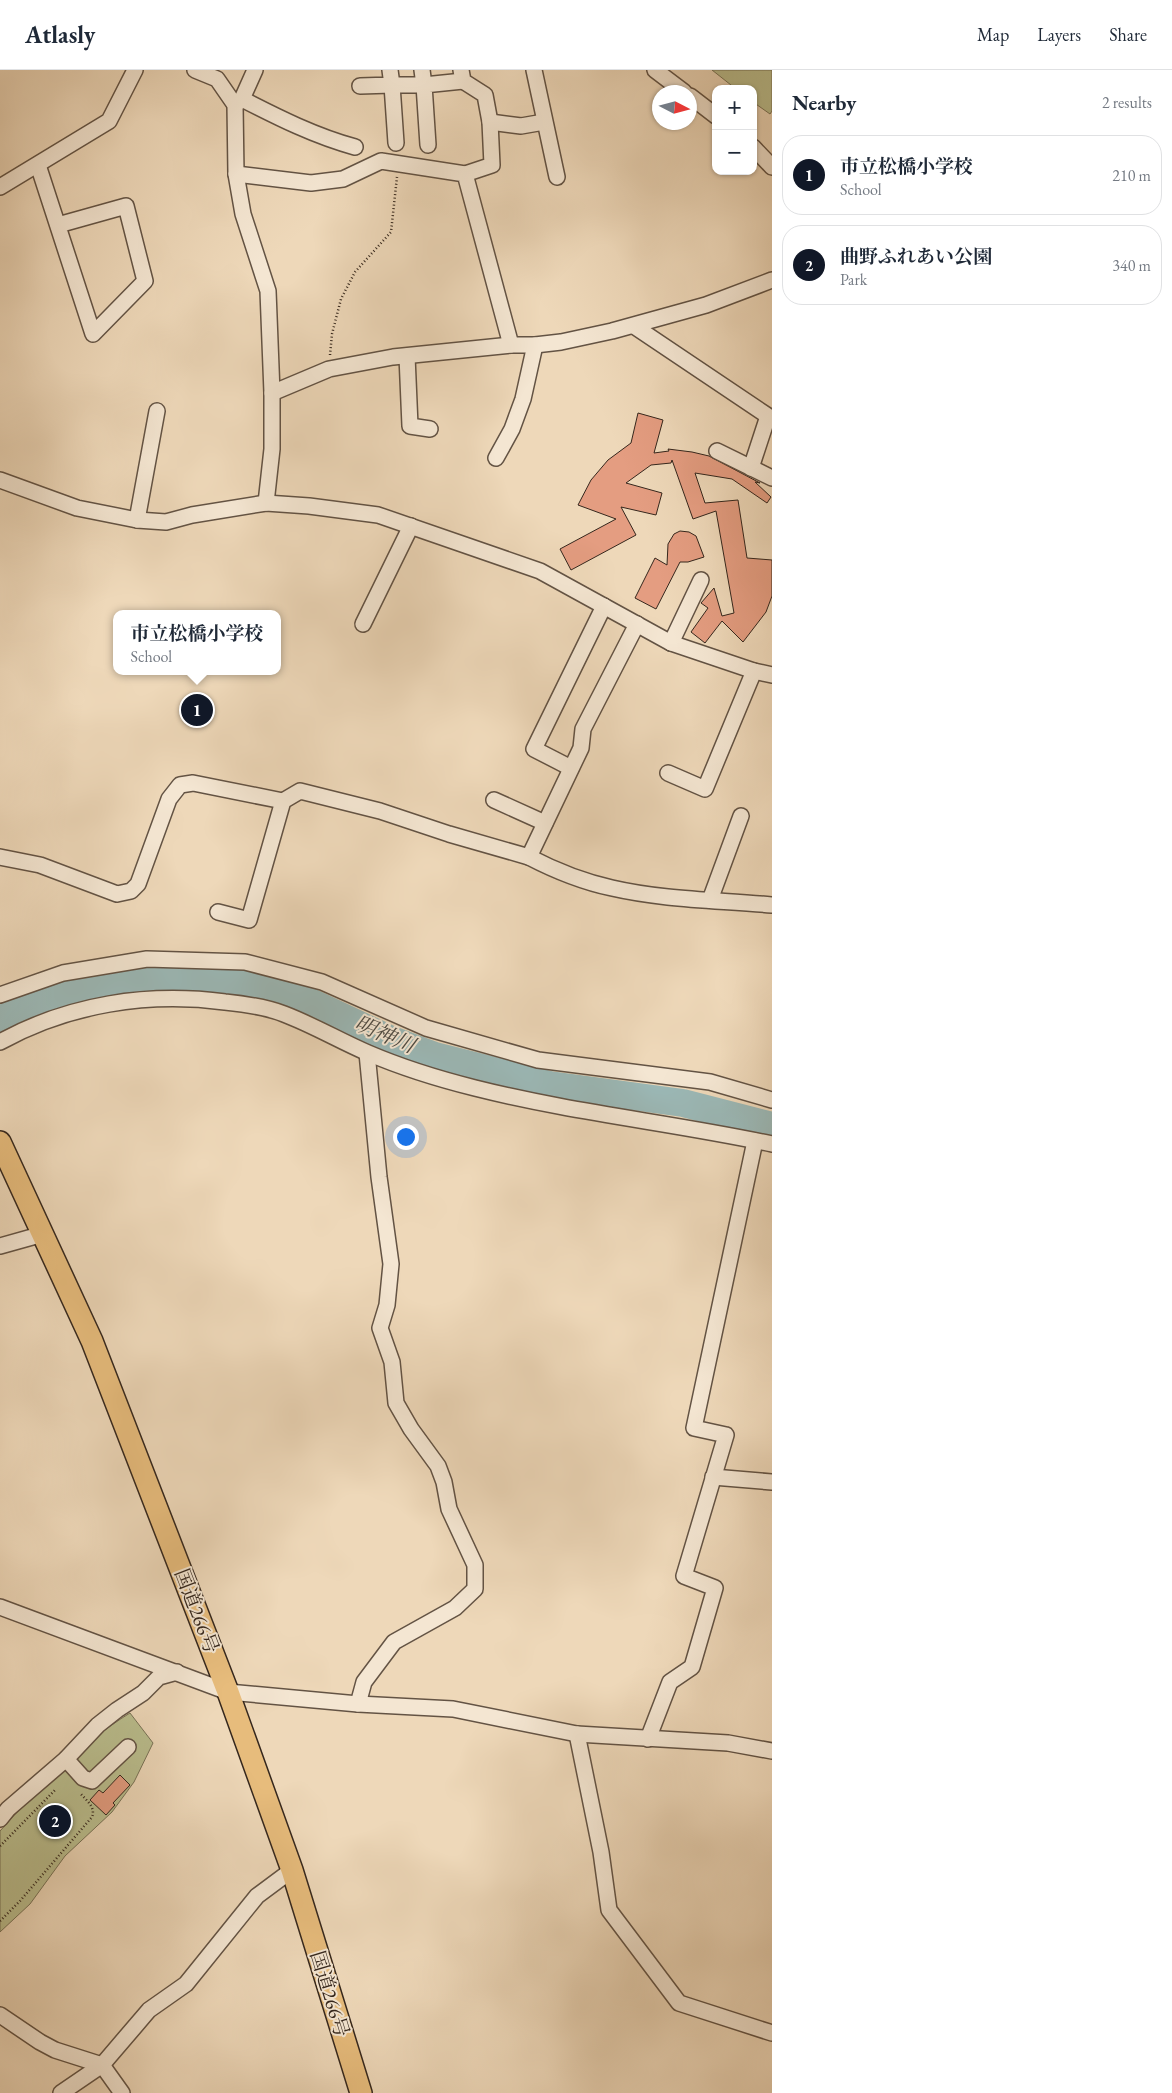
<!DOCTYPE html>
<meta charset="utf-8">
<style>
:root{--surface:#fff;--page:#f6f6f7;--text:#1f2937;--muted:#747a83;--line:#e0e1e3;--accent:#111827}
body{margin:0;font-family:"EB Garamond","Noto Serif JP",serif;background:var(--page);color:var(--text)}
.controls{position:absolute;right:15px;top:15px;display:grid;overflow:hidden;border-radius:10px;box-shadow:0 1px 4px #0004}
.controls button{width:45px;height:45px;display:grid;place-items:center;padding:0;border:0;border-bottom:1px solid var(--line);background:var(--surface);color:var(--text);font:25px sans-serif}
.compass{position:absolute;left:652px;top:15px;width:45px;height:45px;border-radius:50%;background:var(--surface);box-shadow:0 1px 4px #0004;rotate:96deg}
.you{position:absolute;left:405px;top:1066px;width:18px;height:18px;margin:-12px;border:4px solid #fff;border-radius:50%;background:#1a73e8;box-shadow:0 0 0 8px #1a73e833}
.badge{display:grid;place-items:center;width:32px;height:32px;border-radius:50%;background:var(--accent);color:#fff;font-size:16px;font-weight:700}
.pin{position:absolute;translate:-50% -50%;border:2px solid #fff;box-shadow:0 1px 5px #0006}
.popup{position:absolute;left:113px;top:540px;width:168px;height:65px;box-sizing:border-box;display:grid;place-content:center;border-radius:10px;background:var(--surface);filter:drop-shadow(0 1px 4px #0005);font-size:16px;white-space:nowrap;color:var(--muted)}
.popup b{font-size:19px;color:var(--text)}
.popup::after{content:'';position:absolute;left:50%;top:100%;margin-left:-10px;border:10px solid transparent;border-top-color:var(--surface)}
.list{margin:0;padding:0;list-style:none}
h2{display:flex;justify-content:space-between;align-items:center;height:65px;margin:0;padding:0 20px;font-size:21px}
h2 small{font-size:16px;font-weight:400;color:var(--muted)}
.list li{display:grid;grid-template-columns:32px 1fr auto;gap:15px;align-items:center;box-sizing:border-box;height:80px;margin:0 10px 10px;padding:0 10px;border:1px solid var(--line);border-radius:20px}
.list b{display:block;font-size:19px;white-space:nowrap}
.list p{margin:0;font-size:16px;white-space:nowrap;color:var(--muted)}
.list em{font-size:16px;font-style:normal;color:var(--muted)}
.map{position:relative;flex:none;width:772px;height:2023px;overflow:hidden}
header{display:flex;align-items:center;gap:30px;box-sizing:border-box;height:70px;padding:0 25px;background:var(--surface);border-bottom:1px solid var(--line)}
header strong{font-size:24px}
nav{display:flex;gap:28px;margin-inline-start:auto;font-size:18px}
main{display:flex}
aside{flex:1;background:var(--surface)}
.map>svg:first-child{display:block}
.green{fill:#babe8e;stroke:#787256}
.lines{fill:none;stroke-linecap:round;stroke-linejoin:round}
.river{stroke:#9bb8b6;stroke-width:28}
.building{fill:#e49d81;stroke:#35271d}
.minor-casing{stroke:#635344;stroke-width:18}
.highway-casing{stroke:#35271d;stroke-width:24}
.path{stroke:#35271d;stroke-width:2.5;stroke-dasharray:1 2.5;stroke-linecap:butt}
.minor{stroke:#f4e6d2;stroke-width:15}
.highway{stroke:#e7bc7c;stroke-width:21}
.labels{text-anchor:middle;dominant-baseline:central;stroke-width:4;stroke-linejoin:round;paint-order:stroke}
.street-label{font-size:20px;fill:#35271d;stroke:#f4e6d2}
.water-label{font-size:21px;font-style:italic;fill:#4e4b43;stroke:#f4e6d2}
</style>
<header>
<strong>Atlasly</strong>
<nav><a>Map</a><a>Layers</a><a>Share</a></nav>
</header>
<main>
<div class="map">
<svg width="772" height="2023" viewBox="0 0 772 2023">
<rect width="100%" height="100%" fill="#eed8b9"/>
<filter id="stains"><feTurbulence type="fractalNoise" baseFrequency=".004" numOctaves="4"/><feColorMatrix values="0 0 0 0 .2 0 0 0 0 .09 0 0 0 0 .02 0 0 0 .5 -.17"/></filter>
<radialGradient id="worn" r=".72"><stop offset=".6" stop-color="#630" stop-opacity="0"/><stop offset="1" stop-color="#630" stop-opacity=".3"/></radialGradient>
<g class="green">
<path d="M712,0H772V41L770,44L753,32V19H736Z"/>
<path d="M130,1643L153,1673L134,1712L112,1742L65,1786L30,1834L0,1862V1761C39,1718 81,1673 130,1643Z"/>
</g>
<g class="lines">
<path class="river" d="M0,948L32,935L86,918L127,912L165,909L241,913L274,919L304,929L387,968L435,986L550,1015L683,1033L772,1056"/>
</g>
<g class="building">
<path d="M638,343L663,350L654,383L669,381L668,379L692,382L709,386L760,413L755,412L771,427L767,433L732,409L695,403L705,433L738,430L747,488L772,490V526L766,542L743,572L722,551L705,573L691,562L708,538L701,533L714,518L722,546L734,543L716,441L693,449L672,390L671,393L651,395L626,413L662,423L656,445L621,437L636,465L571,500L560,479L616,449L578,435L591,410L608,390L631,373Z"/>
<path d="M680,461L689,462L696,466L704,487L688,492H680L656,539L635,528L655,488L667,495L668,474L674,464Z"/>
<path d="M120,1705L130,1715L113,1733L115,1735L106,1745L90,1730L99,1720L103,1723Z"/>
</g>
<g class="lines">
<defs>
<g id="minor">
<path d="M195,0L217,9L235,35L236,104L243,144L268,221L272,323V379L266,433"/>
<path d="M461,0L463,11L485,25L490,52L492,95L465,104"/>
<path d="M534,0L557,107"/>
<path d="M655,0L684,22"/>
<path d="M360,16L392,15L390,0"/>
<path d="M690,26L716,46"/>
<path d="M242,29C279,48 315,66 355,77"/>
<path d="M235,35L242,29L255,0"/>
<path d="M490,52L521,56L544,52"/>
<path d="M396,73L392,15H424L422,0"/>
<path d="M428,75L424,15L463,11"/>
<path d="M753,77L772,97"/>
<path d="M38,95L93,264L145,211L126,136L58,155"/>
<path d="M236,104L311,113L343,109L381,91L465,104L511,275"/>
<path d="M0,117L109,51L135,0"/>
<path d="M634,256L768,346L751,398"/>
<path d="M407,286L410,356L430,359"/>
<path d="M272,323L329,299L393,287L511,275H535L561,272L612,261L706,235L772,210"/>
<path d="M717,381L772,408"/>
<path d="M496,388L512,359L523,329L535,275"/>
<path d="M0,410L77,438L137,450L166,452L192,445L266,433L309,436L378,445L540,501L671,573L754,601L772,605"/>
<path d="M137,450L157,341"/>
<path d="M363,554L411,456"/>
<path d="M637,554L583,659L581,678L529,787C554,800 584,812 612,818C664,830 719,830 772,835"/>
<path d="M671,573L701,510"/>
<path d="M571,698L534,679L604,536"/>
<path d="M668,703L705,719L754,601"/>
<path d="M494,730L545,753"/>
<path d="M0,787L40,795L117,824L131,821L138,814L169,729L180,715L193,713L283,731"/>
<path d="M710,830L741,746"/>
<path d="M218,842L249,850L283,731L300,721L380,741L449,764L529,787"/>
<path d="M0,925L63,903L147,889L245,892L322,912L426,958L538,990L710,1012L772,1030"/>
<path d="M0,972C69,934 147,922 225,932C245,934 266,937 284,944C313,955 340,971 368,983C403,998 439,1009 475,1018C574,1043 674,1053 772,1074"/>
<path d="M0,1176L43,1164"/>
<path d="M713,1407L772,1412"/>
<path d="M0,1537L228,1622L358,1634L453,1639L577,1664L728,1673L772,1681"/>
<path d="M358,1634L364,1612L394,1572L455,1538L475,1519V1495L449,1439L444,1412L438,1396L411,1359L396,1333L392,1292L380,1258L387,1235L391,1194L379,1107L367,983"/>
<path d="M577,1664L601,1782L609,1840L679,1933L772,1963"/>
<path d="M648,1669L670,1612L692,1597L715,1518L684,1506L726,1365L694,1358L755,1071"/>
<path d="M66,1689L83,1708L92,1711L128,1677"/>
<path d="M0,1749L8,1739L66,1689L98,1655L117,1640L143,1623L159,1607L177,1602"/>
<path d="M0,1945L40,1972L55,1980L102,1995L122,2023"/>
<path d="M61,2023L102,1995L149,1940L186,1914L257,1826L292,1800"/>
</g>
<path id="highway" d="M0,1072L92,1271L228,1622L292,1800L361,2023"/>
</defs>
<use href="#minor" class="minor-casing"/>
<use href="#highway" class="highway-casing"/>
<g class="path">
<path d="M330,285L332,264L341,229L355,202L391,162L397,107"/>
<path d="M0,1776L56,1719"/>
<path d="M0,1851L20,1831L92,1747C96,1737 86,1730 80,1723"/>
</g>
<use href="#minor" class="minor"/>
<use href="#highway" class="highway"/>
</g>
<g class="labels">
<g class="street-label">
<text transform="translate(197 1541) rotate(69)">国道266号</text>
<text transform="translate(330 1924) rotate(73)">国道266号</text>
</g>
<g class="water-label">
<text transform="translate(385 964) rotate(23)">明神川</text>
</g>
</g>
<rect width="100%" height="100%" filter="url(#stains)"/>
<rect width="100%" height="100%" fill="url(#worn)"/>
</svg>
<div class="controls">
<button>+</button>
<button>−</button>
</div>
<svg class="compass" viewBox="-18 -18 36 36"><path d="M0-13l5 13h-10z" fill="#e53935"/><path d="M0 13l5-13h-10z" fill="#747a83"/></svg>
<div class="you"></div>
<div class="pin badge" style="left:197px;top:640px">1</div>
<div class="popup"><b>市立松橋小学校</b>School</div>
<div class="pin badge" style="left:55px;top:1751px">2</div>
</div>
<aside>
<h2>Nearby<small>2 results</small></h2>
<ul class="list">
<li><span class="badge">1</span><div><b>市立松橋小学校</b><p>School</p></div><em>210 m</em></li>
<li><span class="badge">2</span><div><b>曲野ふれあい公園</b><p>Park</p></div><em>340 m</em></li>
</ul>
</aside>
</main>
